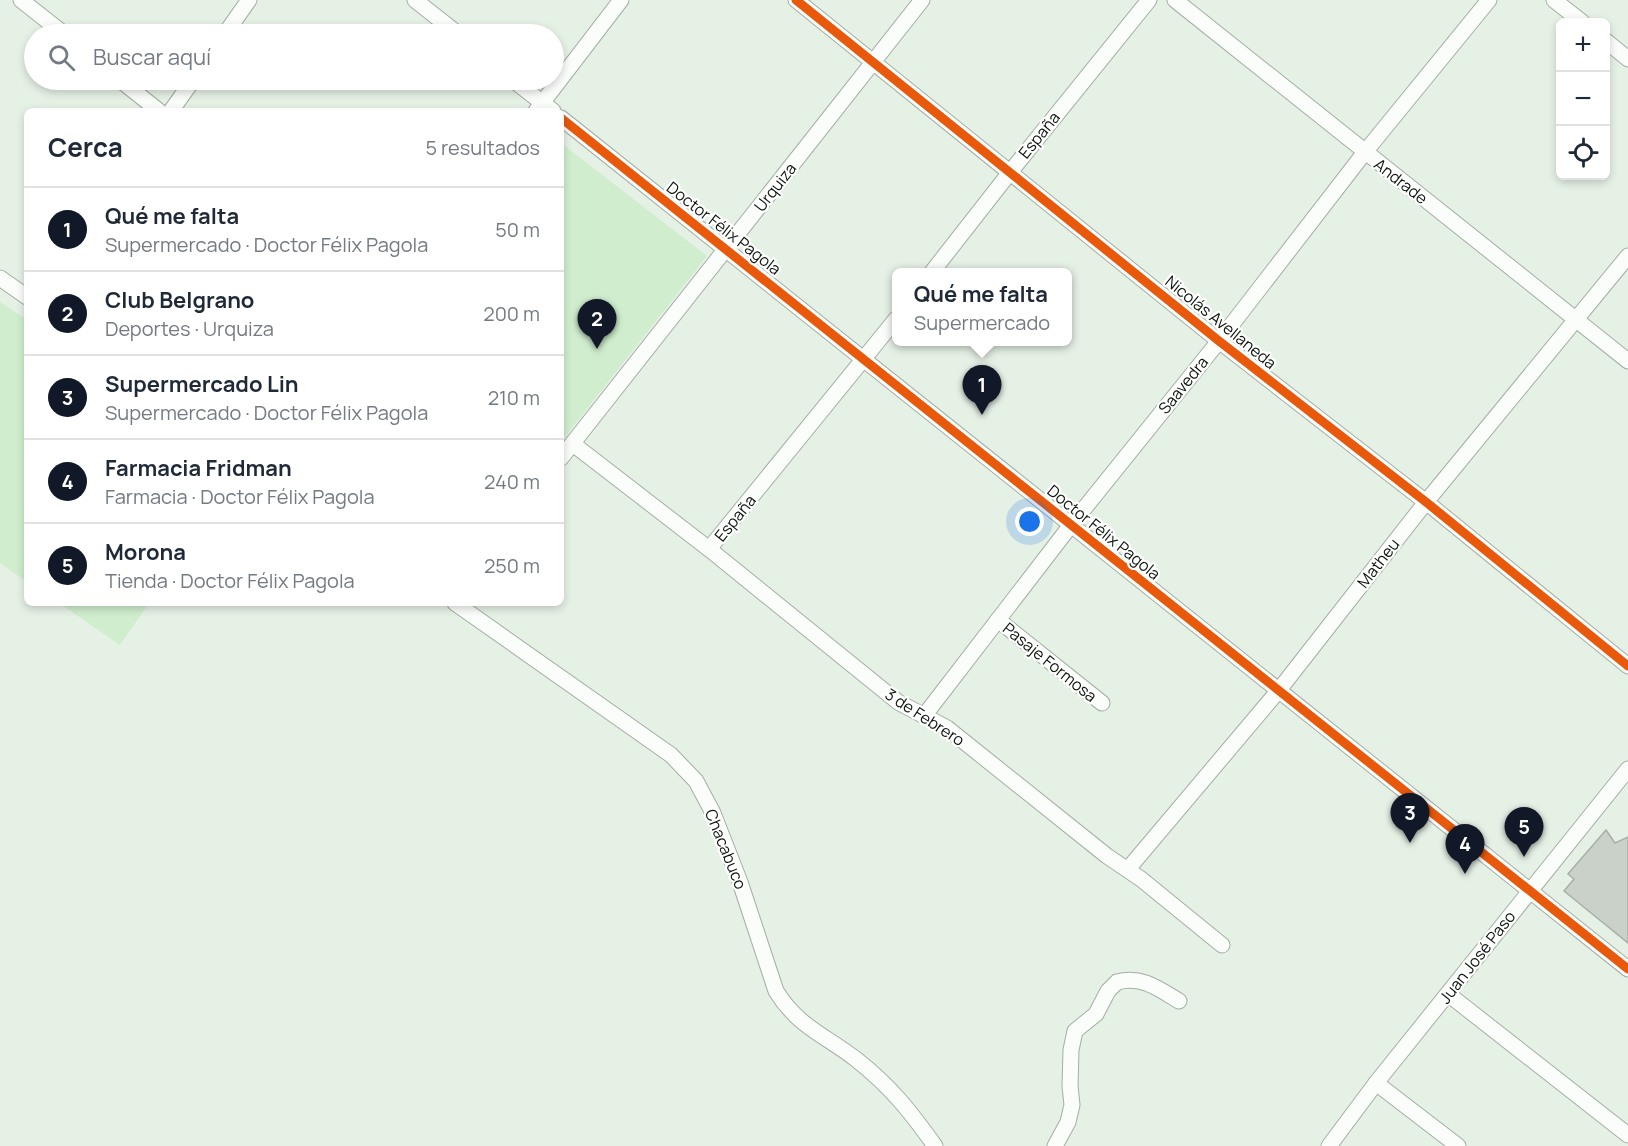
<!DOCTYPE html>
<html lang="es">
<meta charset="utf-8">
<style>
:root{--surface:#fff;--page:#f6f6f7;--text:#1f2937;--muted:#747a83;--line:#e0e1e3;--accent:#111827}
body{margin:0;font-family:Manrope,sans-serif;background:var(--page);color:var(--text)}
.controls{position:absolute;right:18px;top:18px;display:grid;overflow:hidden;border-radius:9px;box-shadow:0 3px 9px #0003}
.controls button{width:54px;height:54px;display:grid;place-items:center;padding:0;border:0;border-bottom:2px solid var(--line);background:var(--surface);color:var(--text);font:30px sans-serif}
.you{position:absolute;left:1030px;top:522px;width:21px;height:21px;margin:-15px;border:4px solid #fff;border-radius:50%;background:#1a73e8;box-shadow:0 0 0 9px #1a73e833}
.badge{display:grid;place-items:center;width:39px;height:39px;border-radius:50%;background:var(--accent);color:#fff;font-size:20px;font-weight:700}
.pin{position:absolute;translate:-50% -50px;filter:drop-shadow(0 2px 3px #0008)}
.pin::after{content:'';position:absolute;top:32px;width:21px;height:18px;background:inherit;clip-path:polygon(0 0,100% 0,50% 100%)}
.popup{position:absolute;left:892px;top:268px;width:180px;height:78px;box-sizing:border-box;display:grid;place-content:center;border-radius:9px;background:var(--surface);filter:drop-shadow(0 2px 4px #0005);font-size:20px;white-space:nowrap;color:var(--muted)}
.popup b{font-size:22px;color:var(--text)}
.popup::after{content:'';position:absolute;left:50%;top:100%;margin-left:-12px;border:12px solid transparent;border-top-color:var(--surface)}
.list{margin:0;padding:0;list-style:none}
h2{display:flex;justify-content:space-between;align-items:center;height:78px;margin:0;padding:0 24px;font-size:26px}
h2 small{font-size:20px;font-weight:400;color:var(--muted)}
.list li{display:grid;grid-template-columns:39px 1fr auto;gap:18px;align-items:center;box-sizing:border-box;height:84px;padding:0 24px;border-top:2px solid var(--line)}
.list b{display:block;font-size:22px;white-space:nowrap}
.list p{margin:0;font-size:20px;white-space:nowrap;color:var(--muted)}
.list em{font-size:20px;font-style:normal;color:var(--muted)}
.icon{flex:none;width:33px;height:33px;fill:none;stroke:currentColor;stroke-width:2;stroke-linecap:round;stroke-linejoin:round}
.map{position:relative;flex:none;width:1628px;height:1146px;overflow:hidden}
.search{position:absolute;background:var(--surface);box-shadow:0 3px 9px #0003;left:24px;top:24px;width:540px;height:66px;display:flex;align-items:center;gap:15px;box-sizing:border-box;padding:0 21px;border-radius:33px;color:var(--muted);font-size:22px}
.panel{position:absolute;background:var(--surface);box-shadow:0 3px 9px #0003;left:24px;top:108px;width:540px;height:498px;border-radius:9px}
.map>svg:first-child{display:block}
.green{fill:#d0eece}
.building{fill:#c9d1c8;stroke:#a8b0a8;stroke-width:1.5}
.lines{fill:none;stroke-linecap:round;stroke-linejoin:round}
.minor-casing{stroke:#a5ada5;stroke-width:17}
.minor{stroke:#fbfdfb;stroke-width:15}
.cycleway-casing{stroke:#fff;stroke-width:13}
.cycleway{stroke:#e8590c;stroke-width:9}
.labels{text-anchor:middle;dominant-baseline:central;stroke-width:4.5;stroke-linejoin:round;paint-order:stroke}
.street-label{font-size:16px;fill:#0e150e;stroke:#fff}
</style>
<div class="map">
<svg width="1628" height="1146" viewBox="0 0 1628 1146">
<rect width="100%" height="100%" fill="#e6f1e6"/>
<g class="green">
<path d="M561,143L707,256L561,442Z"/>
<path d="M0,302L27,320V582L0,563Z"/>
<path d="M59,603H149L120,645Z"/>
</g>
<path class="building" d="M1606,830L1615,843L1628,837V943L1564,891L1574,879L1568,874Z"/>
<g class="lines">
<defs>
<g id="minor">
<path d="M21,0L64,34"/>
<path d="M415,0L458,34"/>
<path d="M796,0L1219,341L1426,502L1628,666"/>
<path d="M1175,0L1628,361"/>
<path d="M1554,0L1582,22"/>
<path d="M225,34L249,0"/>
<path d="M1606,41L1628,59"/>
<path d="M120,80L159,111"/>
<path d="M513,80L553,111"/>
<path d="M171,111L193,80"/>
<path d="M536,111L621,0"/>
<path d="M561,118L1628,969"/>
<path d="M932,272L1011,171L1149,0"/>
<path d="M0,278L27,297"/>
<path d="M573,444L709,549L898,702L947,728L1107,856L1141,879L1222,945"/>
<path d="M561,458L922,0"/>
<path d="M709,549L896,319"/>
<path d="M455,603L671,755L696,781L713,813L740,882L776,991C798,1027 825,1035 857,1060C891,1087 910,1111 935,1146"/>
<path d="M998,620L1102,703"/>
<path d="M924,716L1071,525L1219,341L1365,152L1489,0"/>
<path d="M1128,869L1279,690L1426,502L1628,256"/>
<path d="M1448,994L1628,1135"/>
<path d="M1376,1083L1458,1146"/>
<path d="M1055,1146L1068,1122L1072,1105L1070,1086L1071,1050L1075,1031L1096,1014L1108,991L1117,982C1141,975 1159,989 1179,1001"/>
<path d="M1329,1146L1376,1083L1628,769"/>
</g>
</defs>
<use href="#minor" class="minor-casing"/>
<use href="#minor" class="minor"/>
<defs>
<g id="cycleway">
<path d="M796,0L1219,341L1426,502L1628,666"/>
<path d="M561,118L1628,969"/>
</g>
</defs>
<use href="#cycleway" class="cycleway-casing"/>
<use href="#cycleway" class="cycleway"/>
</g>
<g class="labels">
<g class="street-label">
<text transform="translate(1039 135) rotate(-51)">España</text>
<text transform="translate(1401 181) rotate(38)">Andrade</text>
<text transform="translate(775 187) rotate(-52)">Urquiza</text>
<text transform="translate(724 228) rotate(38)">Doctor Félix Pagola</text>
<text transform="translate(1221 322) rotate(39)">Nicolás Avellaneda</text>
<text transform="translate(1183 385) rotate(-51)">Saavedra</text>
<text transform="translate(735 518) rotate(-51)">España</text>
<text transform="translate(1104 532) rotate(39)">Doctor Félix Pagola</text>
<text transform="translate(1378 563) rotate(-52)">Matheu</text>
<text transform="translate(1050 662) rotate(39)">Pasaje Formosa</text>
<text transform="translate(925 717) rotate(33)">3 de Febrero</text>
<text transform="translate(726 849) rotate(68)">Chacabuco</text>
<text transform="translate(1477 957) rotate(-52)">Juan José Paso</text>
</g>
</g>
</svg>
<div class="controls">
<button>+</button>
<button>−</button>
<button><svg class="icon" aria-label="locate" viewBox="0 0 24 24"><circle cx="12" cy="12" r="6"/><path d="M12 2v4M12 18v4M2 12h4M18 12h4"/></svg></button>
</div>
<div class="you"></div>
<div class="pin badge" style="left:982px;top:415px">1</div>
<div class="popup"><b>Qué me falta</b>Supermercado</div>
<div class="pin badge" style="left:597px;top:349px">2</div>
<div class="pin badge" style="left:1410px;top:843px">3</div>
<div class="pin badge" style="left:1465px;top:874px">4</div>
<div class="pin badge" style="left:1524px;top:857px">5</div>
<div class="search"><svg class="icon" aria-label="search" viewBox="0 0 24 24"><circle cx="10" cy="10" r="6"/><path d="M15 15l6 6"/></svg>Buscar aquí</div>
<section class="panel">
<h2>Cerca<small>5 resultados</small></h2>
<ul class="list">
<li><span class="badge">1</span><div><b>Qué me falta</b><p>Supermercado · Doctor Félix Pagola</p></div><em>50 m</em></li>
<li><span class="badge">2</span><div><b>Club Belgrano</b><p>Deportes · Urquiza</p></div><em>200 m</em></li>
<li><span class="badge">3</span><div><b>Supermercado Lin</b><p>Supermercado · Doctor Félix Pagola</p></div><em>210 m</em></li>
<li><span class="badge">4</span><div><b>Farmacia Fridman</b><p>Farmacia · Doctor Félix Pagola</p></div><em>240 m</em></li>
<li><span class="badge">5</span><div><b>Morona</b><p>Tienda · Doctor Félix Pagola</p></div><em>250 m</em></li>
</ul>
</section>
</div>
